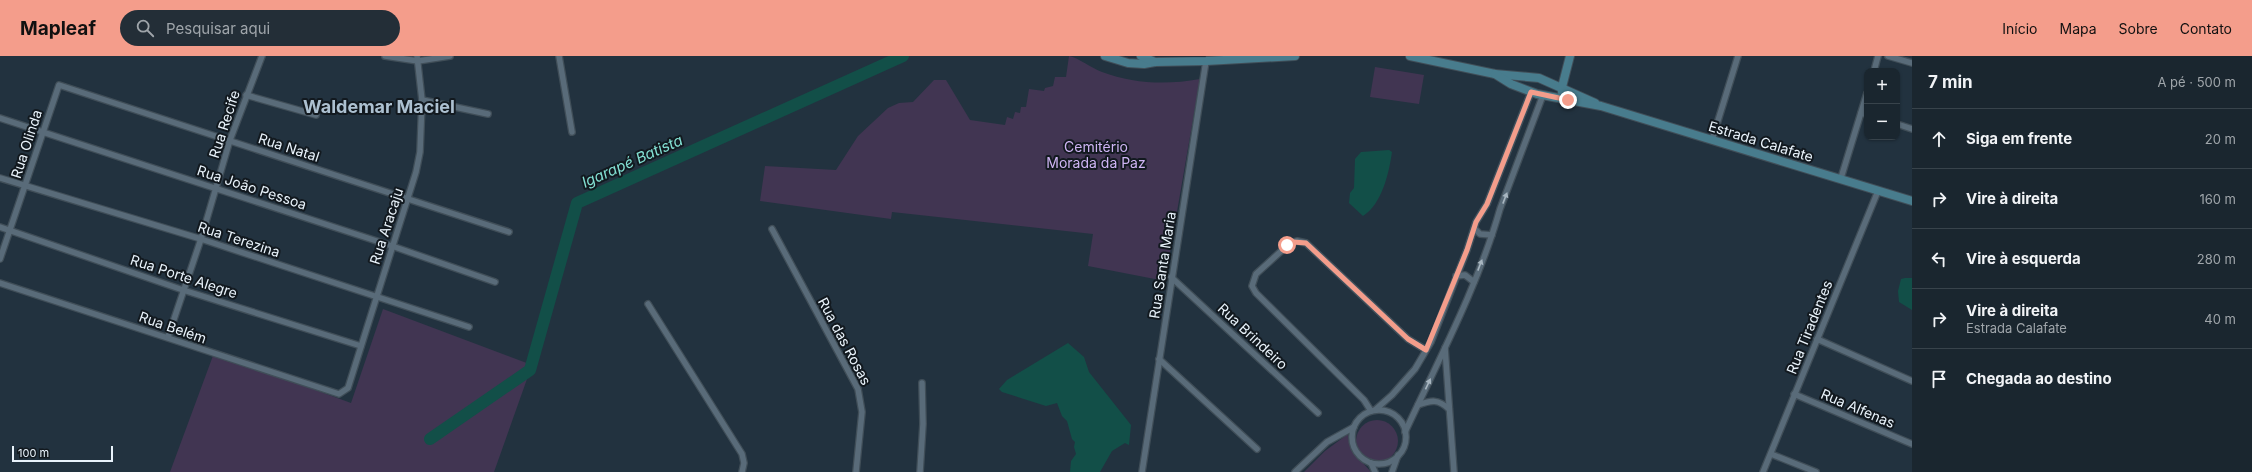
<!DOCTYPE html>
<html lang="pt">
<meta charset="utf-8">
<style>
:root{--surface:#1a262f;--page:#232e37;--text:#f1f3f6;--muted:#9fa5aa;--line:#38434b;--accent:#f49d8b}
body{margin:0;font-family:Inter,sans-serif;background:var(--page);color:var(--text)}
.controls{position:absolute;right:12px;top:12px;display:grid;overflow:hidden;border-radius:8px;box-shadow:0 1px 3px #0004}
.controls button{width:36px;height:36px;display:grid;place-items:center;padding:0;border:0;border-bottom:1px solid var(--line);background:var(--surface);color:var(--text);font:20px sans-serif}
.scale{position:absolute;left:12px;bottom:10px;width:101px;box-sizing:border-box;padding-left:4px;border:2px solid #e9f3fb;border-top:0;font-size:11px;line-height:14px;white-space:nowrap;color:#e9f3fb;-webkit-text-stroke:3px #12191f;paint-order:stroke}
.stop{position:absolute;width:12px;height:12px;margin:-9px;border:3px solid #f49d8b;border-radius:50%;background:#fff}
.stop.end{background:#f49d8b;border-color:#fff;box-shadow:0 1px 4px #0008}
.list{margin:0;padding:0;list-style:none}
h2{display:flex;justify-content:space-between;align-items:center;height:52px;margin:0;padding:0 16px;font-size:17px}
h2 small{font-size:13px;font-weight:400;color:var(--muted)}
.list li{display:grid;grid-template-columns:26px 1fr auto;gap:12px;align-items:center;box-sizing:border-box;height:60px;padding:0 16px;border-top:1px solid var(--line)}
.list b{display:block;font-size:15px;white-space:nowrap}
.list p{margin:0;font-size:13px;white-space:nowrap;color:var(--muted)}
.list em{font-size:13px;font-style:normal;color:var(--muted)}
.icon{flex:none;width:22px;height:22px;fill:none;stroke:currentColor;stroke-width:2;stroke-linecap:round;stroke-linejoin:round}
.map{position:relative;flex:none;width:1912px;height:416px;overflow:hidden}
header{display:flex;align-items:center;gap:24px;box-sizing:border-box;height:56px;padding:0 20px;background:var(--accent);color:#111}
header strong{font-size:19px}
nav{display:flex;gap:22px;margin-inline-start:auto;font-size:14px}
.search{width:280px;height:36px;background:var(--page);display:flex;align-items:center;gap:10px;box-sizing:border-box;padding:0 14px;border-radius:22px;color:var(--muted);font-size:15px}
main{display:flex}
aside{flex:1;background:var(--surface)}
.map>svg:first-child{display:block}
.green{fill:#413552}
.water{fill:#124f48}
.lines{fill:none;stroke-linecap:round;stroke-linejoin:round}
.river{stroke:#124f48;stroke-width:12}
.street-casing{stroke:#404e58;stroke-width:8}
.secondary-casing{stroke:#404e58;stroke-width:10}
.street{stroke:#596b79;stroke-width:5.5}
.secondary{stroke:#487c8d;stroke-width:8}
.oneway{fill:#a8b6c0}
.route{stroke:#f49d8b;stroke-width:5}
.labels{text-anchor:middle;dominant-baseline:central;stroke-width:4;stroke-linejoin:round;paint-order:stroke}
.street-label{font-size:14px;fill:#e9f3fb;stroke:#12191f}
.park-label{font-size:14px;fill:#ceb4f3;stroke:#12191f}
.water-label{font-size:15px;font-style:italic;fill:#83e0d3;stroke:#12191f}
.district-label{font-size:18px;font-weight:bold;fill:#adc1d1;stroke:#12191f}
</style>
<header>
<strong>Mapleaf</strong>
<div class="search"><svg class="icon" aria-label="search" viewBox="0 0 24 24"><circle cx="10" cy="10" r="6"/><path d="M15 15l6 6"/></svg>Pesquisar aqui</div>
<nav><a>Início</a><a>Mapa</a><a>Sobre</a><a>Contato</a></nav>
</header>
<main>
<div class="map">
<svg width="1912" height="416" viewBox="0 0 1912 416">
<rect width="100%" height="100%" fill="#22323f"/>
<g class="green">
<path d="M1069,0C1079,2 1091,12 1102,16C1134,28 1167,29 1200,23L1165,225L1088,210L1093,178L892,156L891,163L760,145L765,110L836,114L858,80L888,52L899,47L913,46L934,24H946L970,64L1005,69L1007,61L1013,63L1015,56L1020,57L1021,51H1026L1029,33L1044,35L1045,32L1053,30L1055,21H1066Z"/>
<path d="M1375,11L1424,19L1419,48L1370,41Z"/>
<path d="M383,253L532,309L494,416H170L214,297L351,347Z"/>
<circle cx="1377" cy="385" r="21"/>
<path d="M1348,378L1352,395L1371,416H1304L1325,395Z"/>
</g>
<g class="water">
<path d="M1389,94L1392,96C1389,117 1382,148 1363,160L1349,147L1350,137L1354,132L1355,103L1361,96Z"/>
<path d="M1905,222H1912V254L1899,246L1898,235L1901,223Z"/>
<path d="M1068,287L1084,301L1089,316L1131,369L1129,389L1125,387L1112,395L1100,416H1070L1071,405L1076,398L1074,391L1075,386L1072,383L1067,365L1062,360L1057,347L1046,350L1002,336L999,333L1007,324Z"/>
</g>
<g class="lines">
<path class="river" d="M430,383L530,314L577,147L903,0"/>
<defs>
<g id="street">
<path d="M385,0L418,5L450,0"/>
<path d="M559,0L572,76"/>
<path d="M1888,0L1912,7"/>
<path d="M1874,15L1878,0"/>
<path d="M246,39L316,59"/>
<path d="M422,44L488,58"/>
<path d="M1861,57L1867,59"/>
<path d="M0,62L392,190L495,226"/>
<path d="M1897,68L1912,73"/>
<path d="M1712,84L1738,0"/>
<path d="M0,122L201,183L469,271"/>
<path d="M1841,122L1867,37"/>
<path d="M0,171L183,234L361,290"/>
<path d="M772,173L858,333L862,356L856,416"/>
<path d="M1475,173L1480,178L1492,179"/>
<path d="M0,203L59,29L509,176"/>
<path d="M1456,220L1465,219L1474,226"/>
<path d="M1171,221L1318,357"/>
<path d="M0,227L339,338L348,332L416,116L420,96L422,44L417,0"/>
<path d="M648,248L742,398L744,407L742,416"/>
<path d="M168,281L201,183L230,84L262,0"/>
<path d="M1817,283L1912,325"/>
<path d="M1445,292L1454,416"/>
<path d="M1159,303L1257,393"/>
<path d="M1794,338L1912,388"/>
<path d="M1418,349C1432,344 1438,343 1449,353"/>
<path d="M1375,354L1392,339L1415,313L1431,286L1467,194L1476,166L1487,148L1531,36"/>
<circle cx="1379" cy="381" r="27"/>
<path d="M1371,355L1364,344L1256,237L1252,230L1256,218L1290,187L1297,185L1306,187L1408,283L1426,294"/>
<path d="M1405,376C1439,303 1478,230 1500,153L1543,39"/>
<path d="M1771,398L1816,416"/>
<path d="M1371,407L1375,416"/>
<path d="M920,416L923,368L922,327"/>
<path d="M1142,416L1206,5"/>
<path d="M1295,416L1327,386L1354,371"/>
<path d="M1392,416L1398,399"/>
<path d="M1763,416L1878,135"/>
</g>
<g id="secondary">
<path d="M1105,0L1128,7L1144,8L1155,6L1206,5L1295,0"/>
<path d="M1141,0L1155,6"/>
<path d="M1410,0L1495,18L1539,22L1595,47"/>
<path d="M1495,18L1511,28L1537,38L1601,50L1912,145"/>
<path d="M1562,36V31L1570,0"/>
</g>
</defs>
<use href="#street" class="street-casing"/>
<use href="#secondary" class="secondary-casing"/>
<use href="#street" class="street"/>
<use href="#secondary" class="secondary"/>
</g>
<defs><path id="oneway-solid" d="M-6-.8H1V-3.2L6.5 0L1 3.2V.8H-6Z"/></defs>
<g class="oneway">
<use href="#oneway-solid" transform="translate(1505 142) rotate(-69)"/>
<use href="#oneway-solid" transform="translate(1480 209) rotate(-69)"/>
<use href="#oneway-solid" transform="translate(1428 328) rotate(-65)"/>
</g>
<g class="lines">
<path class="route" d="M1287,189L1293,186L1306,187L1408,283L1426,294L1467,194L1476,166L1487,148L1531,36L1568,44"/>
</g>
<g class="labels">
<g class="street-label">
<text transform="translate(224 68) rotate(-72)">Rua Recife</text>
<text transform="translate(1761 85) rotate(17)">Estrada Calafate</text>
<text transform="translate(26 88) rotate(-72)">Rua Olinda</text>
<text transform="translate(289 91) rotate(18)">Rua Natal</text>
<text transform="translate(252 131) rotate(18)">Rua João Pessoa</text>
<text transform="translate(386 170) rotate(-72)">Rua Aracaju</text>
<text transform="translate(239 183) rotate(18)">Rua Terezina</text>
<text transform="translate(1162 209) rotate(-81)">Rua Santa Maria</text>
<text transform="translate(184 220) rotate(18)">Rua Porte Alegre</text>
<text transform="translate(173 271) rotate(19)">Rua Belém</text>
<text transform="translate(1809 271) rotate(-68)">Rua Tiradentes</text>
<text transform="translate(1253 280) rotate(43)">Rua Brindeiro</text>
<text transform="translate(845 285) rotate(62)">Rua das Rosas</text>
<text transform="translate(1858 352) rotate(23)">Rua Alfenas</text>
</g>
<g class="park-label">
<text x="1096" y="90">Cemitério<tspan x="1096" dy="16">Morada da Paz</tspan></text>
</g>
<g class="water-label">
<text transform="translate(632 105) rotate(-24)">Igarapé Batista</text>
</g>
<g class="district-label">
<text x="379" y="50">Waldemar Maciel</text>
</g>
</g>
</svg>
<div class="controls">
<button>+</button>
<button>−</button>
</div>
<div class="scale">100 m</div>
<div class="stop" style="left:1287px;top:189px"></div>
<div class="stop end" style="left:1568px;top:44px"></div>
</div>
<aside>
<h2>7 min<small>A pé · 500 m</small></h2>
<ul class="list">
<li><svg class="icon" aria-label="ahead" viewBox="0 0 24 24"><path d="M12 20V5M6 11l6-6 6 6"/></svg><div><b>Siga em frente</b></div><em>20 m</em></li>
<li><svg class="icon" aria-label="right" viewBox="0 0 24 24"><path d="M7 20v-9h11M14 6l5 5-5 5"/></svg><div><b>Vire à direita</b></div><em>160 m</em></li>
<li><svg class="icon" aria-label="left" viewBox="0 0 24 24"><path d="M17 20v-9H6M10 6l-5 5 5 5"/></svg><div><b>Vire à esquerda</b></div><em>280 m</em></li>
<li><svg class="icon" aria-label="right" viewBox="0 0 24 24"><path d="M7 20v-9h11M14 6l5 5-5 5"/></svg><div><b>Vire à direita</b><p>Estrada Calafate</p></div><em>40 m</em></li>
<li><svg class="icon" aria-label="arrive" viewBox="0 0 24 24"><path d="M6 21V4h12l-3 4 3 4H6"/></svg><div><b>Chegada ao destino</b></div></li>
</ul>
</aside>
</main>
